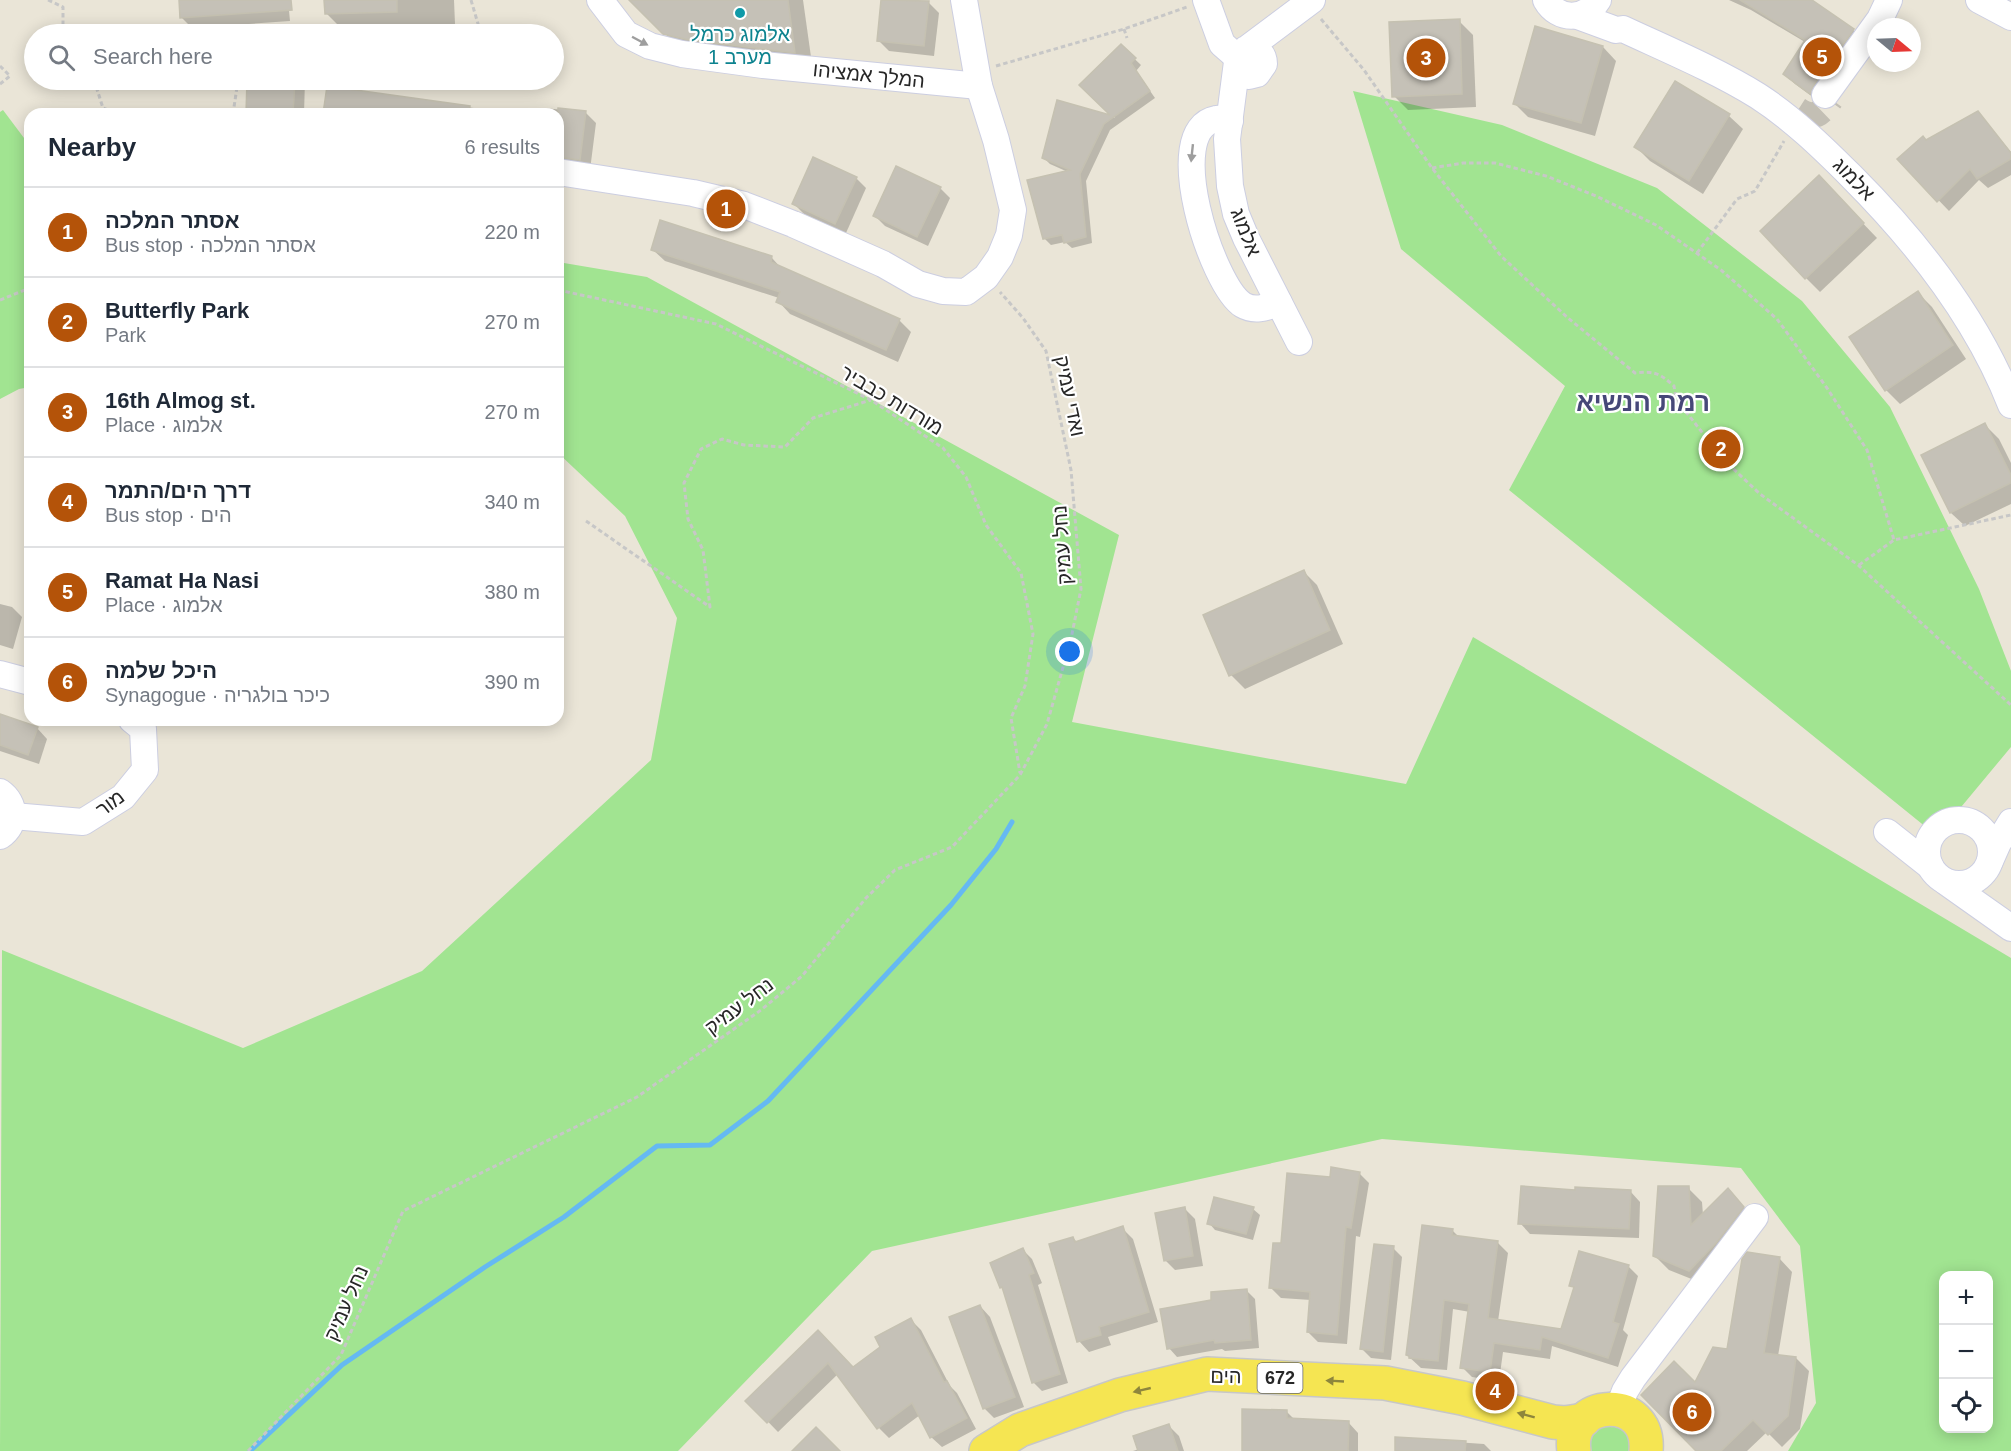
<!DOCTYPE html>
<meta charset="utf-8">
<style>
:root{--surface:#fff;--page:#f6f6f7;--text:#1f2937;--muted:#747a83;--line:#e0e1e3;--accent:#b45309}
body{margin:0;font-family:Helvetica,"Noto Sans Hebrew",sans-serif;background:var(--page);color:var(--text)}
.controls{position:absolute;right:18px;bottom:18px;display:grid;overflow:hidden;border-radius:12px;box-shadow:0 3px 15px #0003}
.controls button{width:54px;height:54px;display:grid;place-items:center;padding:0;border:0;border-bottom:2px solid var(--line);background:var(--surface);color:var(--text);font:30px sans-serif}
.compass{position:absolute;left:1867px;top:18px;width:54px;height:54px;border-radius:50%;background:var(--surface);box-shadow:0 3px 15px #0003;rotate:109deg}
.you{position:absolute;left:1070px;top:652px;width:21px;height:21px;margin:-15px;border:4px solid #fff;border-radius:50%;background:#1a73e8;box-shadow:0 0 0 9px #1a73e833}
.badge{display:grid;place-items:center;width:39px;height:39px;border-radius:50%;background:var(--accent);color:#fff;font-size:20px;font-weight:700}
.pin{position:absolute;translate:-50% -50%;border:3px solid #fff;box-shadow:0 2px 6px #0006}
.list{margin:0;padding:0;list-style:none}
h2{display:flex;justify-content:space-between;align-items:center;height:78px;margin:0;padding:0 24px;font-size:26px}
h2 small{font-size:20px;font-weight:400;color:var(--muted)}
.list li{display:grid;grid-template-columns:39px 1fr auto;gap:18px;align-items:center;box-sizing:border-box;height:90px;padding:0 24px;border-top:2px solid var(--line)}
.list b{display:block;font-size:22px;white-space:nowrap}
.list p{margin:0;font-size:20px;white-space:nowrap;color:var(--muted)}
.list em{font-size:20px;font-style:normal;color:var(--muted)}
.icon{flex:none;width:33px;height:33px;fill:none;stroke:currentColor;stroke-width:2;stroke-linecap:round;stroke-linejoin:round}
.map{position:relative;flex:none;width:2011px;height:1451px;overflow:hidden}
.search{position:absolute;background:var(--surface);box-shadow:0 3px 15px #0003;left:24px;top:24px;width:540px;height:66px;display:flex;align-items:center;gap:15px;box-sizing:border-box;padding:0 21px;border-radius:33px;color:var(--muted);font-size:22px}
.panel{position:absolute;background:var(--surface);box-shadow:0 3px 15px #0003;left:24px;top:108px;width:540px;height:618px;border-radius:18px}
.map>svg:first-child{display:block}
.green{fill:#a1e491;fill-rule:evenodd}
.shadow{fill:#0003}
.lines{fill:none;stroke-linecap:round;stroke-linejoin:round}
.stream{stroke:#65b9f2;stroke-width:5}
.building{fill:#c5c1b7;stroke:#c5c1b1;stroke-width:1.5}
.minor-tunnel{stroke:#c3bfb4;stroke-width:26;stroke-dasharray:26 13;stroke-linecap:butt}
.minor-casing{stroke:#cccee1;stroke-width:28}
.major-casing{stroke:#c7c7c7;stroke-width:36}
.path{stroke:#c7c7c7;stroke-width:3;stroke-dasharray:4.5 3;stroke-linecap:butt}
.minor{stroke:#fff;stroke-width:26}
.major{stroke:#f5e552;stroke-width:33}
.oneway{fill:#9e9e9e}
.oneway2{fill:#8e863c}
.culture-dot{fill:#0f9aa8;stroke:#fff;stroke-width:2}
.labels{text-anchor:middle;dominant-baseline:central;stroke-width:4.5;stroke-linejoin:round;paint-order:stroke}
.shield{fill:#fff;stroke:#686868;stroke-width:1.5}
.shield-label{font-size:18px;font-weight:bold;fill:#272727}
.culture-label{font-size:20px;fill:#0d838f;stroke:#fff}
.street-label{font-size:20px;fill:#272727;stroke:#fff}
.district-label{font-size:26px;font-weight:bold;fill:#464878;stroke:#fff}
</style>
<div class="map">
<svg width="2011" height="1451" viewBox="0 0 2011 1451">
<rect width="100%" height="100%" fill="#eae5d7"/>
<g class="green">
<path d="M1353,91L1502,125L1657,188L1802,301L1890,407L1979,589L2011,671V747L1937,836L1509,490L1565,386L1401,249Z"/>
<path d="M3,110L30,146V387L19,389L0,399V112Z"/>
<path d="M558,262L647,277L1119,535L1072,722L1406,784L1473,637L2011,958V1451H1788L1816,1403L1800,1246L1741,1168L1382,1139L872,1251L678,1451H0L2,950L243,1048L422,971L651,760L677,618L625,516L558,453ZM1944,1276H1988V1428H1944Z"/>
<path d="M1622,1423L1636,1451H1587V1438L1597,1424Z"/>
</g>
<g class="shadow">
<path d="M181,0H288L290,21L192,28L182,18Z"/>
<path d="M326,0H454L455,24L340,27L326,13Z"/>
<path d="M634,0H803L813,71L684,52L640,9Z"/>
<path d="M883,0L928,2L939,13L934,56L889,51L879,41Z"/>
<path d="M1729,0H1807L1853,30L1864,40L1821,103L1795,84L1784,74L1805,42L1751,10Z"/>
<path d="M1459,21L1473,35L1476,107L1408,110L1394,96Z"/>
<path d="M1121,46L1141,65L1136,71L1155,98L1110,130L1086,181L1092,243L1072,248L1065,242L1051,245L1044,238L1068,172L1050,164L1043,157L1058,102L1115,118L1082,85Z"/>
<path d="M1603,47L1616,61L1595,136L1528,117L1514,103Z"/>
<path d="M248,80H305L304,114H247Z"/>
<path d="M328,88L518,114H326Z"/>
<path d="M543,108L585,112L596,123L590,170L558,169V114H542Z"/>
<path d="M1978,113L2011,152V175L1988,188L1979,180L1949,211L1899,159L1927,141Z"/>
<path d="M1729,116L1743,129L1703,194L1650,161L1636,147Z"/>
<path d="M856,178L866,188L846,233L804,214L794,204Z"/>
<path d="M940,188L950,198L928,246L885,226L875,216Z"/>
<path d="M1832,191L1877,238L1820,292L1806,278Z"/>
<path d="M652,249L772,258L782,269L899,320L911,332L898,362L790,314L778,301L779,298L665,261Z"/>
<path d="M1918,293L1932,307L1966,359L1900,404L1886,390Z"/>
<path d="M1985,425L1999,439L2011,463V504L1965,526L1951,513L1923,456Z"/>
<path d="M1303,571L1317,585L1343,644L1245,689L1231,675Z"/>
<path d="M0,604L12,607L22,617L13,649L0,645Z"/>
<path d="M0,715L37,728L47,739L39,764L0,751Z"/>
<path d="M1359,1173L1369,1183L1360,1237L1356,1236L1347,1344L1318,1342L1308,1332L1311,1300L1281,1298L1271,1288L1283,1245L1331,1178Z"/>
<path d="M1688,1188L1702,1202L1703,1215L1728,1190L1757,1222L1704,1284L1669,1270L1655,1256Z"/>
<path d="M1577,1191H1630L1640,1202L1639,1238L1530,1234L1520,1223Z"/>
<path d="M1185,1209L1195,1219L1203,1266L1175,1270L1165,1260Z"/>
<path d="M1253,1209L1260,1215L1253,1240L1215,1230L1209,1223Z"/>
<path d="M1122,1228L1133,1239L1158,1322L1108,1337L1111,1345L1089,1352L1079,1341L1073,1238L1077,1242Z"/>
<path d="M1452,1230L1459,1237L1498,1243L1508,1253L1498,1321L1562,1330L1575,1289L1571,1285L1628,1266L1638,1276L1623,1330L1628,1335L1618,1367L1552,1346L1550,1359L1503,1352L1499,1381L1472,1377L1462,1367L1470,1312L1453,1309L1447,1370L1421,1368L1407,1355Z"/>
<path d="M1393,1248L1402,1257L1391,1360L1371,1358L1362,1349Z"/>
<path d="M1023,1250L1032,1259L1042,1283L1038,1285L1068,1383L1042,1391L1033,1382L1005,1290L1001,1287Z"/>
<path d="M1779,1258L1792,1272L1778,1356L1796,1358L1809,1371L1800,1429L1782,1447L1767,1432L1747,1451H1698L1695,1384L1729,1350Z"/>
<path d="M1246,1290L1255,1299L1259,1348L1225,1351L1222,1349L1177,1357L1169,1348L1213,1301Z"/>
<path d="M980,1306L990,1317L1024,1407L994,1418L984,1408Z"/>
<path d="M911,1320L921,1330L950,1386L957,1393L976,1429L942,1447L931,1437L920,1415L889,1438L879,1428L838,1374L778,1432L748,1401L817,1333L853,1369L882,1347Z"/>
<path d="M1286,1411L1295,1420L1348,1422L1358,1433V1451H1243Z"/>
<path d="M1169,1426L1179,1436L1184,1451H1133L1139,1449Z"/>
<path d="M1397,1438L1484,1444L1491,1451H1396Z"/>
</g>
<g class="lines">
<path class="stream" d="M250,1451L342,1365L485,1267L564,1217L657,1146L710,1145L768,1101L951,905L996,849L1012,822"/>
</g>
<g class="building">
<path d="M179,0H291L292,10L180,18Z"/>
<path d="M324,0H397V12L325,14Z"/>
<path d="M629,0H788L795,53L685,39L663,34Z"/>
<path d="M881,0L929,1L924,46L877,41Z"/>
<path d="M1740,0H1812L1854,29L1813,86L1810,94L1783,74L1805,40Z"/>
<path d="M1460,19L1462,94L1392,97L1389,22Z"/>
<path d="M1535,26L1603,46L1581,123L1513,104Z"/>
<path d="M1121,44L1136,58L1131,63L1150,91L1104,124L1080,174L1086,237L1064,243L1062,235L1043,239L1027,180L1070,170L1042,158L1057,100L1110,115L1079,85Z"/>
<path d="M247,80H295L293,114H246Z"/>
<path d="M1675,81L1730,114L1689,181L1634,147Z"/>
<path d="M327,86L470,106L469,114H323Z"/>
<path d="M558,108L586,111L580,160L558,157Z"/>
<path d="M1978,111L2011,153V159L1977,179L1970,169L1937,202L1897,159L1923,136L1926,140Z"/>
<path d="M813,157L857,177L835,224L792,204Z"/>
<path d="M896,166L941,187L917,237L873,216Z"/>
<path d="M1819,175L1864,223L1805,279L1760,231Z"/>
<path d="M660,220L772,256L771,262L900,319L886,350L776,302L780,292L651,250Z"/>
<path d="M1918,291L1953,345L1885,391L1849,337Z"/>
<path d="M1985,423L2011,475V483L1950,513L1921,455Z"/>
<path d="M1304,570L1330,630L1229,676L1203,615Z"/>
<path d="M0,714L38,727L28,755L0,745Z"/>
<path d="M1331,1167L1360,1172L1351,1228L1346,1227L1337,1335L1307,1332L1310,1292L1269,1288L1273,1243H1281L1287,1173L1330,1177Z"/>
<path d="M1521,1186L1575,1190V1187L1631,1190L1629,1229L1518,1224Z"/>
<path d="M1658,1186H1689L1691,1225L1728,1188L1744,1207L1717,1242L1689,1271L1653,1256Z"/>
<path d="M1214,1197L1254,1207L1246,1234L1207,1224Z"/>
<path d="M1185,1207L1193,1256L1164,1261L1155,1213Z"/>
<path d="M1422,1225L1453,1229L1452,1235L1498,1241L1488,1318L1561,1329L1574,1287L1569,1286L1579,1251L1629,1265L1613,1322L1619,1324L1608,1358L1542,1337L1540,1350L1494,1343L1490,1372L1460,1368L1469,1304L1444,1300L1438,1361L1409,1358V1356L1406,1355Z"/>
<path d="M1123,1226L1149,1312L1099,1327L1101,1335L1077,1342L1049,1244L1073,1237L1075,1242Z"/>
<path d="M1374,1244L1394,1246L1383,1352L1360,1349Z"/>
<path d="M1023,1248L1034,1273L1029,1275L1060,1374L1032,1383L1002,1287L1000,1288L990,1263Z"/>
<path d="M1747,1252L1780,1257L1764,1353L1796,1357L1788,1416L1768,1435L1753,1420L1721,1451H1696L1641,1395L1674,1361L1695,1382L1713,1347L1727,1349L1742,1259Z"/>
<path d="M1247,1289L1251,1340L1215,1343L1214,1340L1167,1349L1160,1309L1211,1300V1292Z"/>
<path d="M980,1305L1015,1397L983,1409L949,1317Z"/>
<path d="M911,1318L944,1382L947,1381L967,1418L930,1438L912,1403L877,1429L828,1363L767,1423L745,1401L818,1330L853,1367L880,1347L875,1337Z"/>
<path d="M1242,1409L1287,1410V1418L1349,1421L1348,1451H1242Z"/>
<path d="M1169,1424L1178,1451H1138L1133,1436Z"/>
<path d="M816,1427L840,1451H792Z"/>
<path d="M1395,1437L1466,1441L1465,1451H1395Z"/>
</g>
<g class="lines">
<path class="minor-tunnel" d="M1798,110C1815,121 1820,114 1831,99"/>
<defs>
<g id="minor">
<path d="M600,0L626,34L650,46L682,54L763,65L979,86"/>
<path d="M1206,0L1222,44L1238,58"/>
<path d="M1546,0C1558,21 1585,21 1598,0"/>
<path d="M1979,0L2011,17"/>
<path d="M1578,16L1616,30L1623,29C1668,50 1716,70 1758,96C1792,118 1822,147 1851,176C1917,242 1977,318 2011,405"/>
<path d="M1246,49C1257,47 1264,54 1264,64L1257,74L1249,76L1241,72L1237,62L1240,54L1312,0"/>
<path d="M1237,62L1227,139L1230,186L1236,214L1246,238L1299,342"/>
<path d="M1825,95L1880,19L1889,0"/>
<path d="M1230,121C1226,120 1220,118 1216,119C1161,129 1212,286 1243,305C1255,312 1267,307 1279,303"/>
<path d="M558,172L693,193L744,205L793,224L883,264L918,284L943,291L966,292L986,277L1000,257L1009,235L1013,210L996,140L979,86L964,0"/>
<path d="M0,674L30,682"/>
<path d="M0,792C16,803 17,825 0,836"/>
<path d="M13,816L83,822L123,797L145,770L143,729L132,720"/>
<circle cx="1959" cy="852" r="32"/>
<path d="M1887,832L1930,866"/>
<path d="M1990,861L1998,843L2011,822"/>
<path d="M1946,882L2011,928"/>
<path d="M1618,1409L1625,1391L1633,1378L1755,1217"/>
</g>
<g id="major">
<path d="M986,1451L1020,1430L1120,1395L1207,1374L1385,1383L1462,1398L1553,1422L1565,1423L1584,1420"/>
<path d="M1574,1451C1566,1398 1651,1393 1646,1451"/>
</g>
</defs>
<use href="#minor" class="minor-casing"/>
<use href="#major" class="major-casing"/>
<g class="path">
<path d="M48,0L63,7V34"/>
<path d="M471,0L481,34"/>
<path d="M1321,19L1364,70L1432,168L1501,256L1568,318L1635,373C1655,371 1659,373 1674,386L1676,399L1723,459L1760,494L1858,565L2011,705"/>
<path d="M1124,29L1127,38"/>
<path d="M0,66L10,76L0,84"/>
<path d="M996,66L1124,29L1187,7"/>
<path d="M94,80L103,108L118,114"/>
<path d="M233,114L238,80"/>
<path d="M1432,168L1463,163H1495L1546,176L1596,196L1656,225L1721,270L1777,319L1827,388L1867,450L1894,540"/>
<path d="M1697,253L1737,199L1755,191L1784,141"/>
<path d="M558,290L716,324L871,400L943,448L966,477L986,525L1021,573L1033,634L1025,686L1011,718L1020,773"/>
<path d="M0,300L30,288"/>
<path d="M586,521L710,607L703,550L688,519L684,483L701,449L722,439L744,445L785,447L813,418L871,400"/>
<path d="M1859,565L1894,540L2011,515"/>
<path d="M248,1451L341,1355L403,1211L637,1097L761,1010L802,976L866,898L895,870L952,847L1020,775L1047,724L1071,639L1081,589L1071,470L1046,351L1023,318L1000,292"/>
</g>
<use href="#minor" class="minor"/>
<use href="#major" class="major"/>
</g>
<defs><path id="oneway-solid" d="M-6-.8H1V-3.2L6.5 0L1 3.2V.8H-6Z" transform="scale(1.5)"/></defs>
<g class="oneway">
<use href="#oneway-solid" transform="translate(640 41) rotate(28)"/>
<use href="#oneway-solid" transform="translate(1192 153) rotate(96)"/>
</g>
<g class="oneway2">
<use href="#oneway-solid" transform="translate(1335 1381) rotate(-177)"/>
<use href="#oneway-solid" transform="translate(1142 1390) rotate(167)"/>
<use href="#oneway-solid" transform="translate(1526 1415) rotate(-165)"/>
</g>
<circle class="culture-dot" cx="740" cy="13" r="6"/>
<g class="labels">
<rect class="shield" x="1257.5" y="1363" width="45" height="30" rx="4.5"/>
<g class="shield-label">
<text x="1280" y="1378">672</text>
</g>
<g class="culture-label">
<text x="740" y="34">אלמוג כרמל<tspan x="740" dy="23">מערב 1</tspan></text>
</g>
<g class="street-label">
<text transform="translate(869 75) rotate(6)">המלך אמציהו</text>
<text transform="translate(1854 179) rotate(46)">אלמוג</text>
<text transform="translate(1246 232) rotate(68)">אלמוג</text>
<text transform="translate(1070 396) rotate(78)">ואדי עמיק</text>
<text transform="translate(892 400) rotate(31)">מורדות כבביר</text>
<text transform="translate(1062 545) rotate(-94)">נחל עמיק</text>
<text transform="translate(110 803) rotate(-37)">מור</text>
<text transform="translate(739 1006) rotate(-37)">נחל עמיק</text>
<text transform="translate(346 1303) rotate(-66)">נחל עמיק</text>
<text transform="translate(1226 1376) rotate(1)">הים</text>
</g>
<g class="district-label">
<text x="1643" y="402">רמת הנשיא</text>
</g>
</g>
</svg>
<div class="controls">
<button>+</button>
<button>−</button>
<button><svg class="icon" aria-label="locate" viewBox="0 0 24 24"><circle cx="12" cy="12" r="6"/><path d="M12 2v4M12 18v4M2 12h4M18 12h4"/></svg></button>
</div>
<svg class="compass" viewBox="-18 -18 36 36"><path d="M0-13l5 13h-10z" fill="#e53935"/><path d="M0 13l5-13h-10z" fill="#747a83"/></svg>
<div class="you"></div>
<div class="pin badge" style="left:726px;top:209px">1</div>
<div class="pin badge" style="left:1721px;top:449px">2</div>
<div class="pin badge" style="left:1426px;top:58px">3</div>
<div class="pin badge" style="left:1495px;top:1391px">4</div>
<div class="pin badge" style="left:1822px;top:57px">5</div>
<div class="pin badge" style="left:1692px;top:1412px">6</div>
<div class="search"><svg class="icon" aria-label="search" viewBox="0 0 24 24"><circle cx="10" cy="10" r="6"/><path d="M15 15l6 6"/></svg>Search here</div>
<section class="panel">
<h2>Nearby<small>6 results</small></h2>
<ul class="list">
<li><span class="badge">1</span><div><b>אסתר המלכה</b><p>Bus stop · אסתר המלכה</p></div><em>220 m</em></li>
<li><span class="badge">2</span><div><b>Butterfly Park</b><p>Park</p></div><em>270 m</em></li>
<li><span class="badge">3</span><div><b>16th Almog st.</b><p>Place · אלמוג</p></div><em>270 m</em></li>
<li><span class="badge">4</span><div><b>דרך הים/התמר</b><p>Bus stop · הים</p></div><em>340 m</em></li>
<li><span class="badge">5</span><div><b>Ramat Ha Nasi</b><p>Place · אלמוג</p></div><em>380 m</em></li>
<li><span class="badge">6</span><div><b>היכל שלמה</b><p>Synagogue · כיכר בולגריה</p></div><em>390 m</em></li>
</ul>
</section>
</div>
